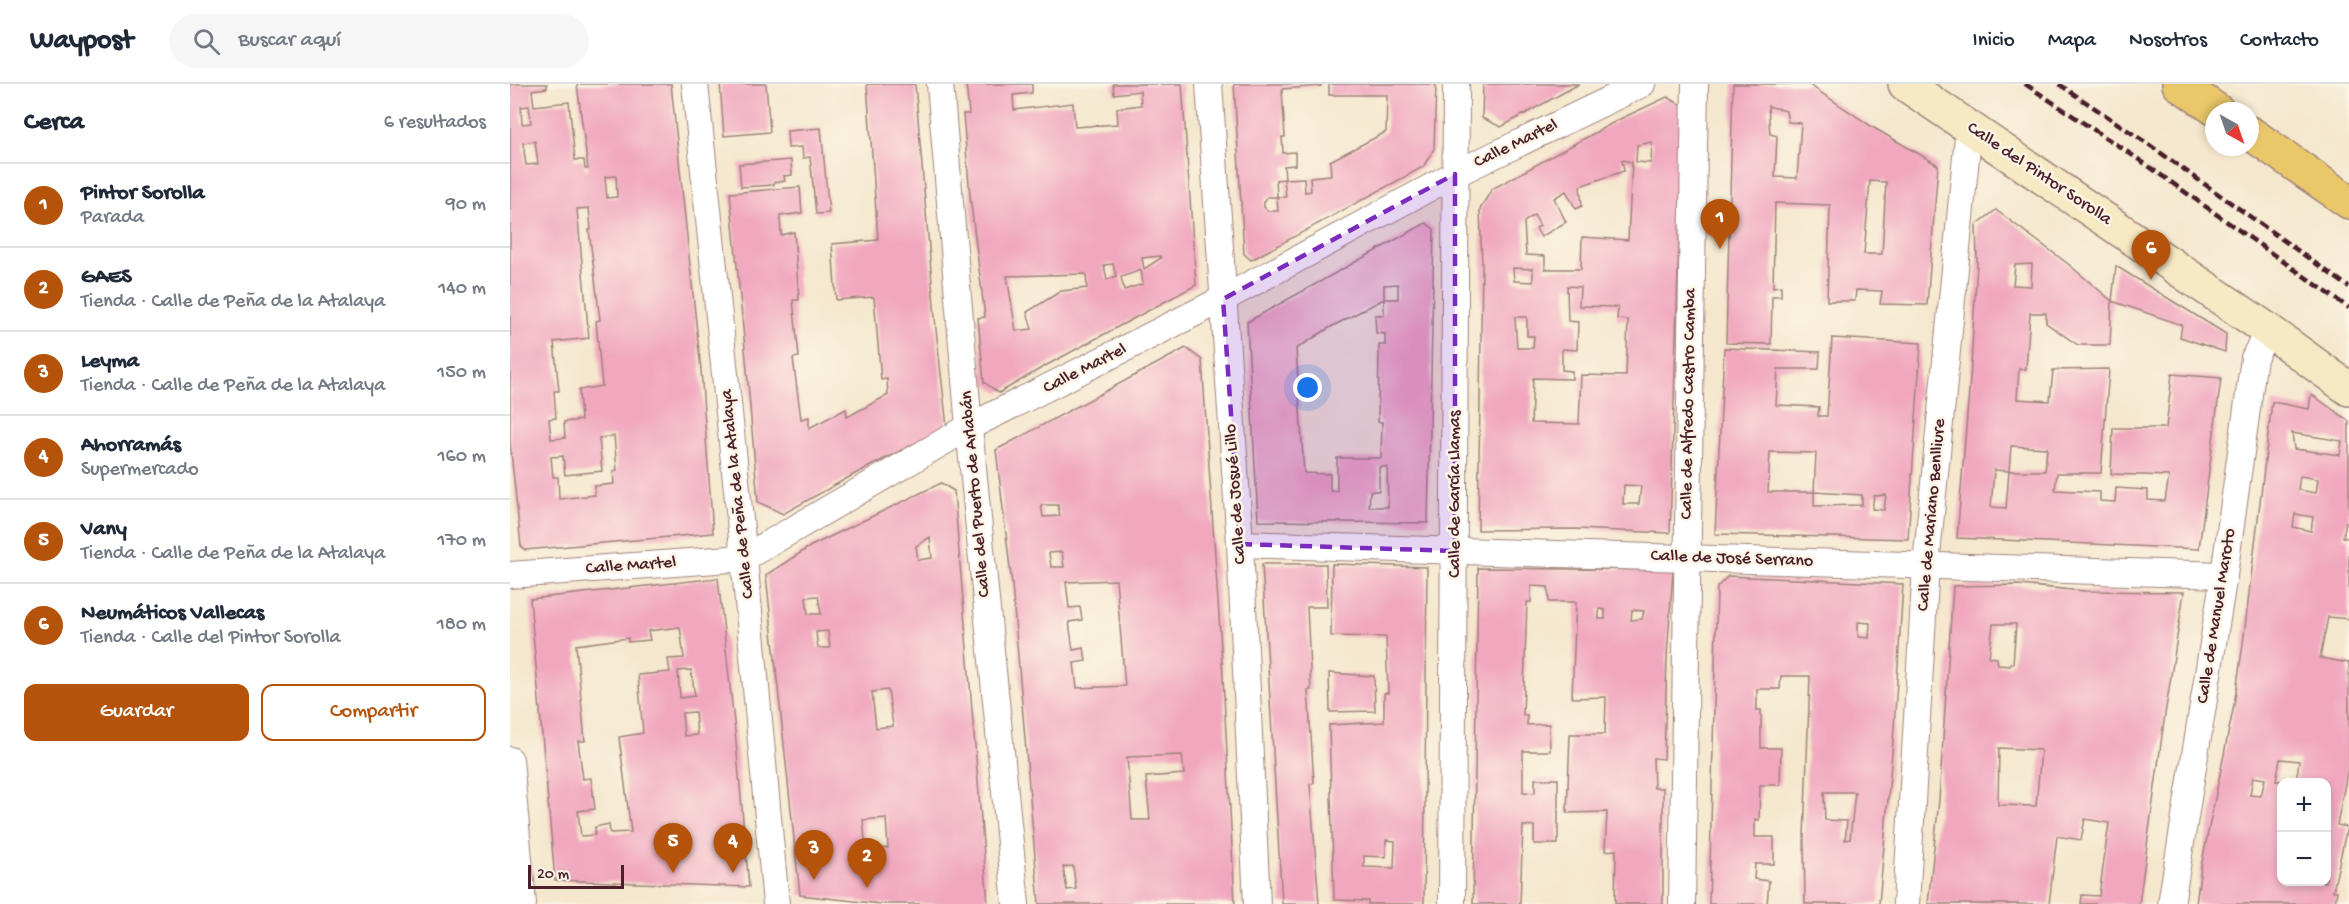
<!DOCTYPE html>
<html lang="es">
<meta charset="utf-8">
<style>
:root{--surface:#fff;--page:#f6f6f7;--text:#1f2937;--muted:#747a83;--line:#e0e1e3;--accent:#b45309}
body{margin:0;font-family:"Gochi Hand",sans-serif;background:var(--page);color:var(--text)}
.controls{position:absolute;right:18px;bottom:18px;display:grid;overflow:hidden;border-radius:12px;box-shadow:0 3px 9px #0003}
.controls button{width:54px;height:54px;display:grid;place-items:center;padding:0;border:0;border-bottom:2px solid var(--line);background:var(--surface);color:var(--text);font:30px sans-serif}
.compass{position:absolute;left:1695px;top:18px;width:54px;height:54px;border-radius:50%;background:var(--surface);box-shadow:0 3px 9px #0003;rotate:140deg}
.scale{position:absolute;left:18px;bottom:15px;width:96px;box-sizing:border-box;padding-left:6px;border:3px solid #4a1f2b;border-top:0;font-size:16px;line-height:21px;white-space:nowrap;color:#4a1f2b;-webkit-text-stroke:4px #fcf5e5;paint-order:stroke}
.you{position:absolute;left:798px;top:304px;width:21px;height:21px;margin:-15px;border:4px solid #fff;border-radius:50%;background:#1a73e8;box-shadow:0 0 0 9px #1a73e833}
.badge{display:grid;place-items:center;width:39px;height:39px;border-radius:50%;background:var(--accent);color:#fff;font-size:20px;font-weight:700}
.pin{position:absolute;translate:-50% -50px;filter:drop-shadow(0 2px 3px #0008)}
.pin::after{content:'';position:absolute;top:32px;width:21px;height:18px;background:inherit;clip-path:polygon(0 0,100% 0,50% 100%)}
.list{margin:0;padding:0;list-style:none}
h2{display:flex;justify-content:space-between;align-items:center;height:78px;margin:0;padding:0 24px;font-size:26px}
h2 small{font-size:20px;font-weight:400;color:var(--muted)}
.list li{display:grid;grid-template-columns:39px 1fr auto;gap:18px;align-items:center;box-sizing:border-box;height:84px;padding:0 24px;border-top:2px solid var(--line)}
.list b{display:block;font-size:22px;white-space:nowrap}
.list p{margin:0;font-size:20px;white-space:nowrap;color:var(--muted)}
.list em{font-size:20px;font-style:normal;color:var(--muted)}
.actions{display:flex;gap:12px;padding:18px 24px}
.actions a{flex:1;padding:14px 0;border:2px solid var(--accent);border-radius:12px;text-align:center;font-size:21px;color:var(--accent)}
.actions .main{background:var(--accent);color:#fff}
.icon{flex:none;width:33px;height:33px;fill:none;stroke:currentColor;stroke-width:2;stroke-linecap:round;stroke-linejoin:round}
.map{position:relative;flex:none;width:1839px;height:820px;overflow:hidden}
header{display:flex;align-items:center;gap:36px;box-sizing:border-box;height:84px;padding:0 30px;background:var(--surface);border-bottom:2px solid var(--line)}
header strong{font-size:28px}
nav{display:flex;gap:33px;margin-inline-start:auto;font-size:21px}
.search{width:420px;height:54px;background:var(--page);display:flex;align-items:center;gap:15px;box-sizing:border-box;padding:0 21px;border-radius:33px;color:var(--muted);font-size:22px}
main{display:flex}
aside{flex:1;background:var(--surface)}
.map>svg:first-child{display:block}
.building{fill:#f1a8bf;fill-rule:evenodd}
.lines{fill:none;stroke-linecap:round;stroke-linejoin:round}
.street-casing{stroke:#9f837c;stroke-width:28}
.secondary-casing{stroke:#9f837c;stroke-width:36}
.primary-casing{stroke:#9f837c;stroke-width:36}
.street{stroke:#fff;stroke-width:26}
.secondary{stroke:#f7e9c3;stroke-width:33}
.primary{stroke:#eac769;stroke-width:33}
.rail{stroke:#4a1f2b;stroke-width:4.5;stroke-dasharray:9 4.5;stroke-linecap:butt}
.marked{fill:#7b2cbf;fill-opacity:0.2;stroke:#7b2cbf;stroke-width:4.5;stroke-dasharray:12 8;stroke-linejoin:round}
.labels{text-anchor:middle;dominant-baseline:central;stroke-width:5;stroke-linejoin:round;paint-order:stroke}
.street-label{font-size:18px;fill:#4a1f2b;stroke:#fcf5e5}
</style>
<header>
<strong>Waypost</strong>
<div class="search"><svg class="icon" aria-label="search" viewBox="0 0 24 24"><circle cx="10" cy="10" r="6"/><path d="M15 15l6 6"/></svg>Buscar aquí</div>
<nav><a>Inicio</a><a>Mapa</a><a>Nosotros</a><a>Contacto</a></nav>
</header>
<main>
<aside>
<h2>Cerca<small>6 resultados</small></h2>
<ul class="list">
<li><span class="badge">1</span><div><b>Pintor Sorolla</b><p>Parada</p></div><em>90 m</em></li>
<li><span class="badge">2</span><div><b>GAES</b><p>Tienda · Calle de Peña de la Atalaya</p></div><em>140 m</em></li>
<li><span class="badge">3</span><div><b>Leyma</b><p>Tienda · Calle de Peña de la Atalaya</p></div><em>150 m</em></li>
<li><span class="badge">4</span><div><b>Ahorramás</b><p>Supermercado</p></div><em>160 m</em></li>
<li><span class="badge">5</span><div><b>Vany</b><p>Tienda · Calle de Peña de la Atalaya</p></div><em>170 m</em></li>
<li><span class="badge">6</span><div><b>Neumáticos Vallecas</b><p>Tienda · Calle del Pintor Sorolla</p></div><em>180 m</em></li>
</ul>
<div class="actions"><a class="main">Guardar</a><a>Compartir</a></div>
</aside>
<div class="map">
<svg width="1839" height="820" viewBox="0 0 1839 820">
<rect width="100%" height="100%" fill="#fcf5e5"/>
<filter id="ink" filterUnits="userSpaceOnUse"><feTurbulence type="fractalNoise" baseFrequency=".0167" numOctaves="2"/><feDisplacementMap in="SourceGraphic" scale="12" xChannelSelector="R" yChannelSelector="G"/><feConvolveMatrix kernelMatrix="1 2 1 2 8 2 1 2 1" color-interpolation-filters="sRGB"/></filter>
<filter id="wash" filterUnits="userSpaceOnUse"><feTurbulence type="fractalNoise" baseFrequency=".008" numOctaves="4" result="noise"/><feDisplacementMap in="SourceGraphic" scale="24" xChannelSelector="R" yChannelSelector="G"/><feGaussianBlur stdDeviation="1.35" result="paint"/><feColorMatrix in="noise" values="0 0 0 0 0 0 0 0 0 0 0 0 0 0 0 0 0 1.4 0 .05"/><feComposite in="paint" operator="in"/></filter>
<g filter="url(#wash)">
<rect width="100%" height="100%" fill="#f4e7cd"/>
<g id="blocks">
<g class="building">
<path d="M0,0H37V4L22,6L24,22L59,18L65,76H74L75,85H78L67,0H161L191,286L203,449L15,466L11,462L0,359ZM19,22L21,39L12,40L11,23ZM25,57L28,80L16,81L13,59ZM106,92L107,113L97,114L95,93ZM79,124L81,146H79L90,236L86,237L92,302L69,306L71,336L54,338L55,354L41,355L39,335L46,334L44,307H49L44,258L79,254L67,125ZM104,352L107,386L103,387L104,400L84,402L85,411L49,415L48,393H43L41,373L53,372L55,391L92,387L89,354Z"/>
<path d="M210,0H256L260,48L214,52Z"/>
<path d="M357,0H405L426,245L437,343L343,391L273,430L248,418L236,275L220,109L290,103L292,129L270,132L271,151L284,148L289,216H283L289,273L283,274L291,335L299,333V344L336,325L337,333L378,311L377,295L371,296L364,213L326,216L322,160L368,156Z"/>
<path d="M456,0H522V9L503,11L504,26L563,19L565,43L608,40L607,24L631,21L630,7L604,10L603,0H672L686,201L535,282L489,309L474,298L468,234L475,233L460,112L453,30H459ZM650,172L651,174L634,185L632,174ZM603,180L606,192L597,196L594,181ZM631,186L633,200L614,206L611,193ZM576,190L577,204L551,207L517,228L522,245L506,247L497,192Z"/>
<path d="M724,0H811V2L772,5L775,53H772L773,69L785,68V81L774,82L775,95L794,94L795,108L801,107L800,93L821,91L820,77L876,48L877,11H819V0H926L924,65L913,83L741,176L734,170ZM774,95L776,113H767L768,127H758L754,123V118L757,113H767L766,96Z"/>
<path d="M973,0H1069L991,43L972,34Z"/>
<path d="M1223,0H1298L1364,44L1428,81L1417,221L1370,220L1372,207L1346,206L1345,217H1317L1320,121L1265,119L1263,203L1271,202V212H1262L1261,260L1216,259ZM1258,22L1276,27L1278,38L1291,39L1287,94L1265,93L1267,52L1260,50ZM1360,97L1376,98L1372,170H1354Z"/>
<path d="M1157,13L1173,22L1160,449L1065,445L968,446L972,182L970,125L982,105L1110,35ZM1142,58L1141,79L1126,78L1127,61ZM1112,76L1122,78L1118,156L1072,153L1071,185H1035V172L1016,171L1014,138L1024,131L1030,142L1026,144L1031,153L1056,138L1044,114L1056,107L1066,125L1072,122L1070,102L1114,87ZM1003,184L1023,185V198L1004,197ZM1057,202L1070,203L1069,222L1108,223L1107,235L1118,236L1116,292L1071,291L1069,340L1021,339L1023,294L1062,295V287L1052,286V265L1067,266L1068,238L1058,237ZM1005,233H1017V252H1024L1023,264H1007ZM1114,401L1131,402L1129,420H1113Z"/>
<path d="M311,44L319,129L306,130L300,73L293,74L292,63L278,64L277,47Z"/>
<path d="M281,76L282,91L274,92L275,97L265,98L264,101L231,103L229,80Z"/>
<path d="M1486,126L1557,179L1602,217L1606,182L1716,250L1715,268L1670,253L1672,241L1602,217L1600,261H1568L1536,239V229H1520L1516,285H1509L1507,315L1540,317L1543,286L1599,285L1591,389H1547L1545,406L1590,408V417L1605,418L1606,404L1638,406V416L1655,417L1659,392L1601,390L1603,344H1656L1662,290L1711,294L1689,465L1447,454L1461,282L1467,179L1466,141ZM1522,180L1521,202L1503,201L1505,181ZM1501,362L1537,364L1535,387H1499ZM1484,386L1499,387L1496,424L1481,423Z"/>
<path d="M916,139L924,145L918,439L748,437L737,238ZM888,200V215H874V231H865L866,249L875,250V261H869L868,338H872L871,374H827V407H820V390L794,389L786,265L819,244L874,215V201ZM869,383H877L878,423H859L860,407H869Z"/>
<path d="M1322,254L1411,259L1398,455L1205,450L1214,264L1310,268L1309,285H1268L1266,321L1309,323L1308,332H1317ZM1260,368L1306,369L1304,408H1258ZM1304,408L1352,411V421L1304,422ZM1376,411L1374,426L1362,425L1364,412Z"/>
<path d="M676,264L692,276L713,593L725,820H529L502,501L486,366ZM531,421H548L550,432L533,433ZM552,468L554,483H541L539,469ZM606,496L615,602L567,604L564,579L576,577L574,564L563,566L559,538L572,536L570,523L559,524L556,498ZM672,671L674,690L636,693L640,736H622L617,673ZM563,782L566,805L557,806L553,783Z"/>
<path d="M1801,310L1839,337V438H1836L1833,453L1839,454V535L1818,533L1810,574L1839,579V679L1827,741L1837,743L1823,807H1827L1825,820H1686L1691,783L1724,621L1733,560L1762,318L1799,325ZM1782,349L1832,357L1830,371L1784,365ZM1790,392L1808,395L1806,409L1788,406ZM1785,430L1803,433L1801,447L1783,443ZM1770,675L1789,677L1786,698H1816V798H1772V697H1766ZM1743,693L1755,695L1751,712L1740,711Z"/>
<path d="M431,399L444,407L478,820H371L290,811L256,491L301,462ZM420,453L422,474L408,476L406,462ZM308,512L311,530H298L296,513ZM318,547L320,564H308L306,548ZM378,606L383,642L366,644L362,608ZM376,734L378,764L356,765L353,736Z"/>
<path d="M752,480H816L817,523H797L801,606H798L804,699L800,700L809,820H772Z"/>
<path d="M822,480L917,483L914,820H858V817L824,816L819,641L874,638V609H878L876,553L821,552ZM876,756L885,757L884,784L854,783V772L876,773Z"/>
<path d="M968,484L1163,486L1157,573L1154,675L1143,674L1144,704H1153V820H1105L1106,766L1095,767L1097,728L1057,729L1060,650H1095L1096,613L1062,614L1066,518H1039L1038,503L1021,502V518H1017L1013,631H1017V641L1039,640L1040,667H1013V708L1025,709V695H1048V760H1024V742H1013L1010,820H963ZM1089,525L1095,526V535H1089ZM1122,526L1134,527L1132,535L1121,536Z"/>
<path d="M1218,492L1393,500L1384,645L1369,820H1295L1294,754L1300,592H1271L1270,605H1247V626H1251V664H1271L1270,701H1250L1249,736L1245,735V753H1264V780H1245L1244,795L1259,797L1257,820H1199L1207,503ZM1348,538L1360,539L1359,554L1348,553ZM1314,708H1345L1340,755L1335,756L1337,737L1315,736Z"/>
<path d="M208,494L225,647L239,803L45,796L20,515ZM170,543L174,574L158,575L160,588L128,591L133,649L109,653L121,748L100,749L99,740L85,743V751L71,752L68,727L85,725L81,694L73,695L68,657H75L66,561L118,554V558L140,556L138,547ZM181,586L185,612L170,614L168,587ZM185,628L187,651L174,652L172,629Z"/>
<path d="M1508,501L1575,507L1674,508L1654,637L1629,820H1571L1572,811L1589,812L1599,739L1575,735L1571,756L1547,752L1539,820H1418L1429,716L1443,502ZM1483,540H1506L1503,580L1500,579V582L1488,581L1487,574L1479,573ZM1489,664L1531,666L1526,722L1488,721Z"/>
<path d="M819,589L864,592L865,627L820,628Z"/>
</g>
</g>
</g>
<g filter="url(#ink)">
<use href="#blocks" fill-opacity="0" stroke="#9f837c" stroke-width="1.5"/>
<g class="lines">
<defs>
<g id="street">
<path d="M185,0L234,474L266,820"/>
<path d="M430,0L459,343L506,820"/>
<path d="M699,0L730,460L747,820"/>
<path d="M730,460L1714,491"/>
<path d="M0,491L234,474L459,343L713,215L945,90L1132,0"/>
<path d="M0,676L13,820"/>
<path d="M942,820L946,0"/>
<path d="M1172,820L1185,0"/>
<path d="M1396,820L1416,481L1459,42"/>
<path d="M1661,820L1714,491L1744,274L1758,246"/>
</g>
<path id="secondary" d="M1395,0L1758,246L1839,305"/>
<g id="primary">
<path d="M1669,0L1708,27"/>
<path d="M1740,49L1839,118"/>
</g>
</defs>
<use href="#street" class="street-casing"/>
<use href="#secondary" class="secondary-casing"/>
<use href="#primary" class="primary-casing"/>
<use href="#street" class="street"/>
<use href="#secondary" class="secondary"/>
<use href="#primary" class="primary"/>
<g class="rail">
<path d="M1515,0L1634,79L1839,224"/>
<path d="M1549,0L1641,62L1839,203"/>
</g>
</g>
</g>
<path class="marked" d="M945,90V467L730,460L713,215Z"/>
<g class="labels">
<g class="street-label">
<text transform="translate(1006 60) rotate(-26)">Calle Martel</text>
<text transform="translate(1529 90) rotate(34)">Calle del Pintor Sorolla</text>
<text transform="translate(575 285) rotate(-27)">Calle Martel</text>
<text transform="translate(1179 320) rotate(-89)">Calle de Alfredo Castro Camba</text>
<text transform="translate(228 410) rotate(-96)">Calle de Peña de la Atalaya</text>
<text transform="translate(466 410) rotate(-95)">Calle del Puerto de Arlabán</text>
<text transform="translate(726 410) rotate(-94)">Calle de Josué Lillo</text>
<text transform="translate(945 410) rotate(-90)">Calle de García Llamas</text>
<text transform="translate(1422 431) rotate(-85)">Calle de Mariano Benlliure</text>
<text transform="translate(1222 475) rotate(2)">Calle de José Serrano</text>
<text transform="translate(121 482) rotate(-4)">Calle Martel</text>
<text transform="translate(1707 532) rotate(-81)">Calle de Manuel Maroto</text>
</g>
</g>
</svg>
<div class="controls">
<button>+</button>
<button>−</button>
</div>
<svg class="compass" viewBox="-18 -18 36 36"><path d="M0-13l5 13h-10z" fill="#e53935"/><path d="M0 13l5-13h-10z" fill="#747a83"/></svg>
<div class="scale">20 m</div>
<div class="you"></div>
<div class="pin badge" style="left:1210px;top:165px">1</div>
<div class="pin badge" style="left:357px;top:804px">2</div>
<div class="pin badge" style="left:304px;top:796px">3</div>
<div class="pin badge" style="left:223px;top:789px">4</div>
<div class="pin badge" style="left:163px;top:789px">5</div>
<div class="pin badge" style="left:1641px;top:196px">6</div>
</div>
</main>
